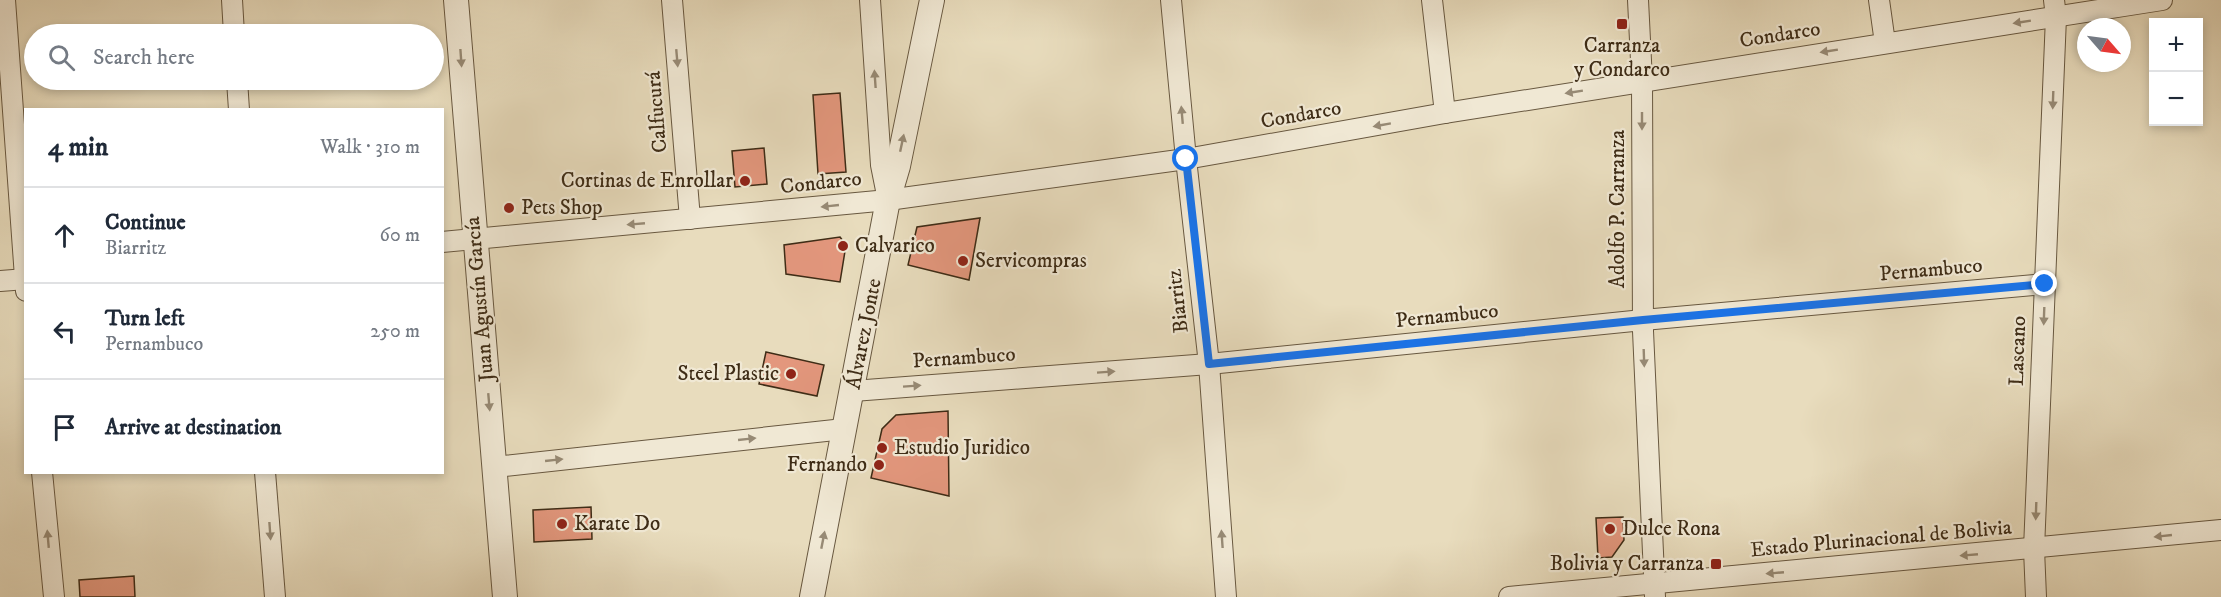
<!DOCTYPE html>
<meta charset="utf-8">
<style>
:root{--surface:#fff;--page:#f6f6f7;--text:#1f2937;--muted:#747a83;--line:#e0e1e3}
body{margin:0;font-family:"IM FELL DW Pica",serif;background:var(--page);color:var(--text)}
.controls{position:absolute;right:18px;top:18px;display:grid;overflow:hidden;border-radius:0px;box-shadow:0 3px 9px #0003}
.controls button{width:54px;height:54px;display:grid;place-items:center;padding:0;border:0;border-bottom:2px solid var(--line);background:var(--surface);color:var(--text);font:30px sans-serif}
.compass{position:absolute;left:2077px;top:18px;width:54px;height:54px;border-radius:50%;background:var(--surface);box-shadow:0 3px 9px #0003;rotate:118deg}
.stop{position:absolute;width:18px;height:18px;margin:-14px;border:4px solid #1a73e8;border-radius:50%;background:#fff}
.stop.end{background:#1a73e8;border-color:#fff;box-shadow:0 2px 6px #0008}
.list{margin:0;padding:0;list-style:none}
h2{display:flex;justify-content:space-between;align-items:center;height:78px;margin:0;padding:0 24px;font-size:26px}
h2 small{font-size:20px;font-weight:400;color:var(--muted)}
.list li{display:grid;grid-template-columns:39px 1fr auto;gap:18px;align-items:center;box-sizing:border-box;height:96px;padding:0 24px;border-top:2px solid var(--line)}
.list b{display:block;font-size:22px;white-space:nowrap}
.list p{margin:0;font-size:20px;white-space:nowrap;color:var(--muted)}
.list em{font-size:20px;font-style:normal;color:var(--muted)}
.icon{flex:none;width:33px;height:33px;fill:none;stroke:currentColor;stroke-width:2;stroke-linecap:round;stroke-linejoin:round}
.map{position:relative;flex:none;width:2221px;height:597px;overflow:hidden}
.search{position:absolute;background:var(--surface);box-shadow:0 3px 9px #0003;left:24px;top:24px;width:420px;height:66px;display:flex;align-items:center;gap:15px;box-sizing:border-box;padding:0 21px;border-radius:33px;color:var(--muted);font-size:22px}
.panel{position:absolute;background:var(--surface);box-shadow:0 3px 9px #0003;left:24px;top:108px;width:420px;height:366px;border-radius:0px}
.map>svg:first-child{display:block}
.building{fill:#e3977d;stroke:#3e2c16;stroke-width:1.5}
.lines{fill:none;stroke-linecap:round;stroke-linejoin:round}
.minor-casing{stroke:#685840;stroke-width:22}
.tertiary-casing{stroke:#685840;stroke-width:26}
.minor{stroke:#f0e8d4;stroke-width:20}
.tertiary{stroke:#f0e8d4;stroke-width:24}
.oneway{fill:#978a75}
.route{stroke:#1a73e8;stroke-width:8}
.poi-dot{fill:#8f2418;stroke:#f0e8d4;stroke-width:2}
.labels{text-anchor:middle;dominant-baseline:central;stroke-width:4.5;stroke-linejoin:round;paint-order:stroke}
.street-label{font-size:21px;fill:#3e2c16;stroke:#f0e8d4}
.poi-label{font-size:21px;fill:#3e2c16;stroke:#f0e8d4;text-anchor:start}
</style>
<div class="map">
<svg width="2221" height="597" viewBox="0 0 2221 597">
<rect width="100%" height="100%" fill="#e8dcbd"/>
<filter id="stains"><feTurbulence type="fractalNoise" baseFrequency=".00333" numOctaves="4"/><feColorMatrix values="0 0 0 0 .2 0 0 0 0 .09 0 0 0 0 .02 0 0 0 .5 -.17"/></filter>
<radialGradient id="worn" r=".72"><stop offset=".6" stop-color="#630" stop-opacity="0"/><stop offset="1" stop-color="#630" stop-opacity=".3"/></radialGradient>
<g class="building">
<path d="M840,93L846,172L818,174L813,95Z"/>
<path d="M764,148L767,184L735,187L732,151Z"/>
<path d="M980,218L969,280L908,265L917,227Z"/>
<path d="M840,237L846,245L840,282L786,274L784,245Z"/>
<path d="M766,352L824,365L817,396L759,384Z"/>
<path d="M948,411L949,496L871,478L882,429L896,415Z"/>
<path d="M591,507L592,539L534,542L533,510Z"/>
<path d="M1623,517L1624,540L1612,557L1598,558L1596,518Z"/>
<path d="M134,576L135,597H80L79,580Z"/>
</g>
<g class="lines">
<defs>
<g id="minor">
<path d="M5,0L26,291"/>
<path d="M232,0L234,34"/>
<path d="M672,0L690,219"/>
<path d="M870,0L881,165L888,200"/>
<path d="M1171,0L1186,159L1209,364L1226,597"/>
<path d="M1432,0L1445,113"/>
<path d="M1638,0L1642,81L1643,331L1655,597"/>
<path d="M1879,0L1885,43"/>
<path d="M237,80L239,110"/>
<path d="M442,242L888,200L1186,159L1445,113L2162,0"/>
<path d="M0,281L26,279"/>
<path d="M853,391L1209,364L1643,320L2045,284"/>
<path d="M495,467L844,429"/>
<path d="M42,472L54,597"/>
<path d="M265,472L275,597"/>
<path d="M1509,597L2221,530"/>
<path d="M2036,597L2034,549L2056,17L2054,0"/>
</g>
<g id="tertiary">
<path d="M456,0L505,597"/>
<path d="M812,597L888,200L898,166L932,0"/>
</g>
</defs>
<use href="#minor" class="minor-casing"/>
<use href="#tertiary" class="tertiary-casing"/>
<use href="#minor" class="minor"/>
<use href="#tertiary" class="tertiary"/>
</g>
<defs><path id="oneway-solid" d="M-6-.8H1V-3.2L6.5 0L1 3.2V.8H-6Z" transform="scale(1.5)"/></defs>
<g class="oneway">
<use href="#oneway-solid" transform="translate(2022 22) rotate(171)"/>
<use href="#oneway-solid" transform="translate(1829 51) rotate(171)"/>
<use href="#oneway-solid" transform="translate(461 58) rotate(86)"/>
<use href="#oneway-solid" transform="translate(677 58) rotate(85)"/>
<use href="#oneway-solid" transform="translate(875 79) rotate(-94)"/>
<use href="#oneway-solid" transform="translate(1574 92) rotate(171)"/>
<use href="#oneway-solid" transform="translate(2053 100) rotate(92)"/>
<use href="#oneway-solid" transform="translate(1182 115) rotate(-95)"/>
<use href="#oneway-solid" transform="translate(1642 121) rotate(90)"/>
<use href="#oneway-solid" transform="translate(1382 125) rotate(170)"/>
<use href="#oneway-solid" transform="translate(902 143) rotate(-78)"/>
<use href="#oneway-solid" transform="translate(830 206) rotate(174)"/>
<use href="#oneway-solid" transform="translate(636 224) rotate(175)"/>
<use href="#oneway-solid" transform="translate(2044 316) rotate(92)"/>
<use href="#oneway-solid" transform="translate(1644 358) rotate(88)"/>
<use href="#oneway-solid" transform="translate(1106 372) rotate(-4)"/>
<use href="#oneway-solid" transform="translate(912 386) rotate(-4)"/>
<use href="#oneway-solid" transform="translate(489 402) rotate(85)"/>
<use href="#oneway-solid" transform="translate(747 439) rotate(-6)"/>
<use href="#oneway-solid" transform="translate(554 460) rotate(-6)"/>
<use href="#oneway-solid" transform="translate(2036 511) rotate(92)"/>
<use href="#oneway-solid" transform="translate(270 531) rotate(86)"/>
<use href="#oneway-solid" transform="translate(2163 536) rotate(174)"/>
<use href="#oneway-solid" transform="translate(48 539) rotate(-95)"/>
<use href="#oneway-solid" transform="translate(1222 539) rotate(-94)"/>
<use href="#oneway-solid" transform="translate(823 540) rotate(-79)"/>
<use href="#oneway-solid" transform="translate(1969 555) rotate(175)"/>
<use href="#oneway-solid" transform="translate(1775 573) rotate(175)"/>
</g>
<g class="lines">
<path class="route" d="M1186,159L1209,364L1643,320L2045,284"/>
</g>
<g class="poi-dot">
<rect x="1616" y="18" width="12" height="12" rx="3"/>
<circle cx="745" cy="181" r="6"/>
<circle cx="509" cy="208" r="6"/>
<circle cx="843" cy="246" r="6"/>
<circle cx="963" cy="261" r="6"/>
<circle cx="791" cy="374" r="6"/>
<circle cx="882" cy="448" r="6"/>
<circle cx="879" cy="465" r="6"/>
<circle cx="562" cy="524" r="6"/>
<circle cx="1610" cy="529" r="6"/>
<rect x="1710" y="558" width="12" height="12" rx="3"/>
</g>
<g class="labels">
<g class="street-label">
<text transform="translate(1780 35) rotate(-9)">Condarco</text>
<text transform="translate(657 112) rotate(-95)">Calfucurá</text>
<text transform="translate(1301 115) rotate(-10)">Condarco</text>
<text transform="translate(821 183) rotate(-6)">Condarco</text>
<text transform="translate(1618 209) rotate(-90)">Adolfo P. Carranza</text>
<text transform="translate(1931 270) rotate(-5)">Pernambuco</text>
<text transform="translate(480 299) rotate(-95)">Juan Agustín García</text>
<text transform="translate(1178 301) rotate(-97)">Biarritz</text>
<text transform="translate(1447 316) rotate(-6)">Pernambuco</text>
<text transform="translate(864 334) rotate(-79)">Álvarez Jonte</text>
<text transform="translate(2018 351) rotate(-88)">Lascano</text>
<text transform="translate(964 358) rotate(-4)">Pernambuco</text>
<text transform="translate(1881 539) rotate(-5)">Estado Plurinacional de Bolivia</text>
</g>
<g class="poi-label">
<text x="1622" y="46" text-anchor="middle">Carranza<tspan x="1622" dy="24">y Condarco</tspan></text>
<text x="733" y="181" text-anchor="end">Cortinas de Enrollar</text>
<text x="521" y="208">Pets Shop</text>
<text x="855" y="246">Calvarico</text>
<text x="975" y="261">Servicompras</text>
<text x="779" y="374" text-anchor="end">Steel Plastic</text>
<text x="894" y="448">Estudio Juridico</text>
<text x="867" y="465" text-anchor="end">Fernando</text>
<text x="574" y="524">Karate Do</text>
<text x="1622" y="529">Dulce Rona</text>
<text x="1704" y="564" text-anchor="end">Bolivia y Carranza</text>
</g>
</g>
<rect width="100%" height="100%" filter="url(#stains)"/>
<rect width="100%" height="100%" fill="url(#worn)"/>
</svg>
<div class="controls">
<button>+</button>
<button>−</button>
</div>
<svg class="compass" viewBox="-18 -18 36 36"><path d="M0-13l5 13h-10z" fill="#e53935"/><path d="M0 13l5-13h-10z" fill="#747a83"/></svg>
<div class="stop" style="left:1186px;top:159px"></div>
<div class="stop end" style="left:2045px;top:284px"></div>
<div class="search"><svg class="icon" aria-label="search" viewBox="0 0 24 24"><circle cx="10" cy="10" r="6"/><path d="M15 15l6 6"/></svg>Search here</div>
<section class="panel">
<h2>4 min<small>Walk · 310 m</small></h2>
<ul class="list">
<li><svg class="icon" aria-label="ahead" viewBox="0 0 24 24"><path d="M12 20V5M6 11l6-6 6 6"/></svg><div><b>Continue</b><p>Biarritz</p></div><em>60 m</em></li>
<li><svg class="icon" aria-label="left" viewBox="0 0 24 24"><path d="M17 20v-9H6M10 6l-5 5 5 5"/></svg><div><b>Turn left</b><p>Pernambuco</p></div><em>250 m</em></li>
<li><svg class="icon" aria-label="arrive" viewBox="0 0 24 24"><path d="M6 21V4h12l-3 4 3 4H6"/></svg><div><b>Arrive at destination</b></div></li>
</ul>
</section>
</div>
